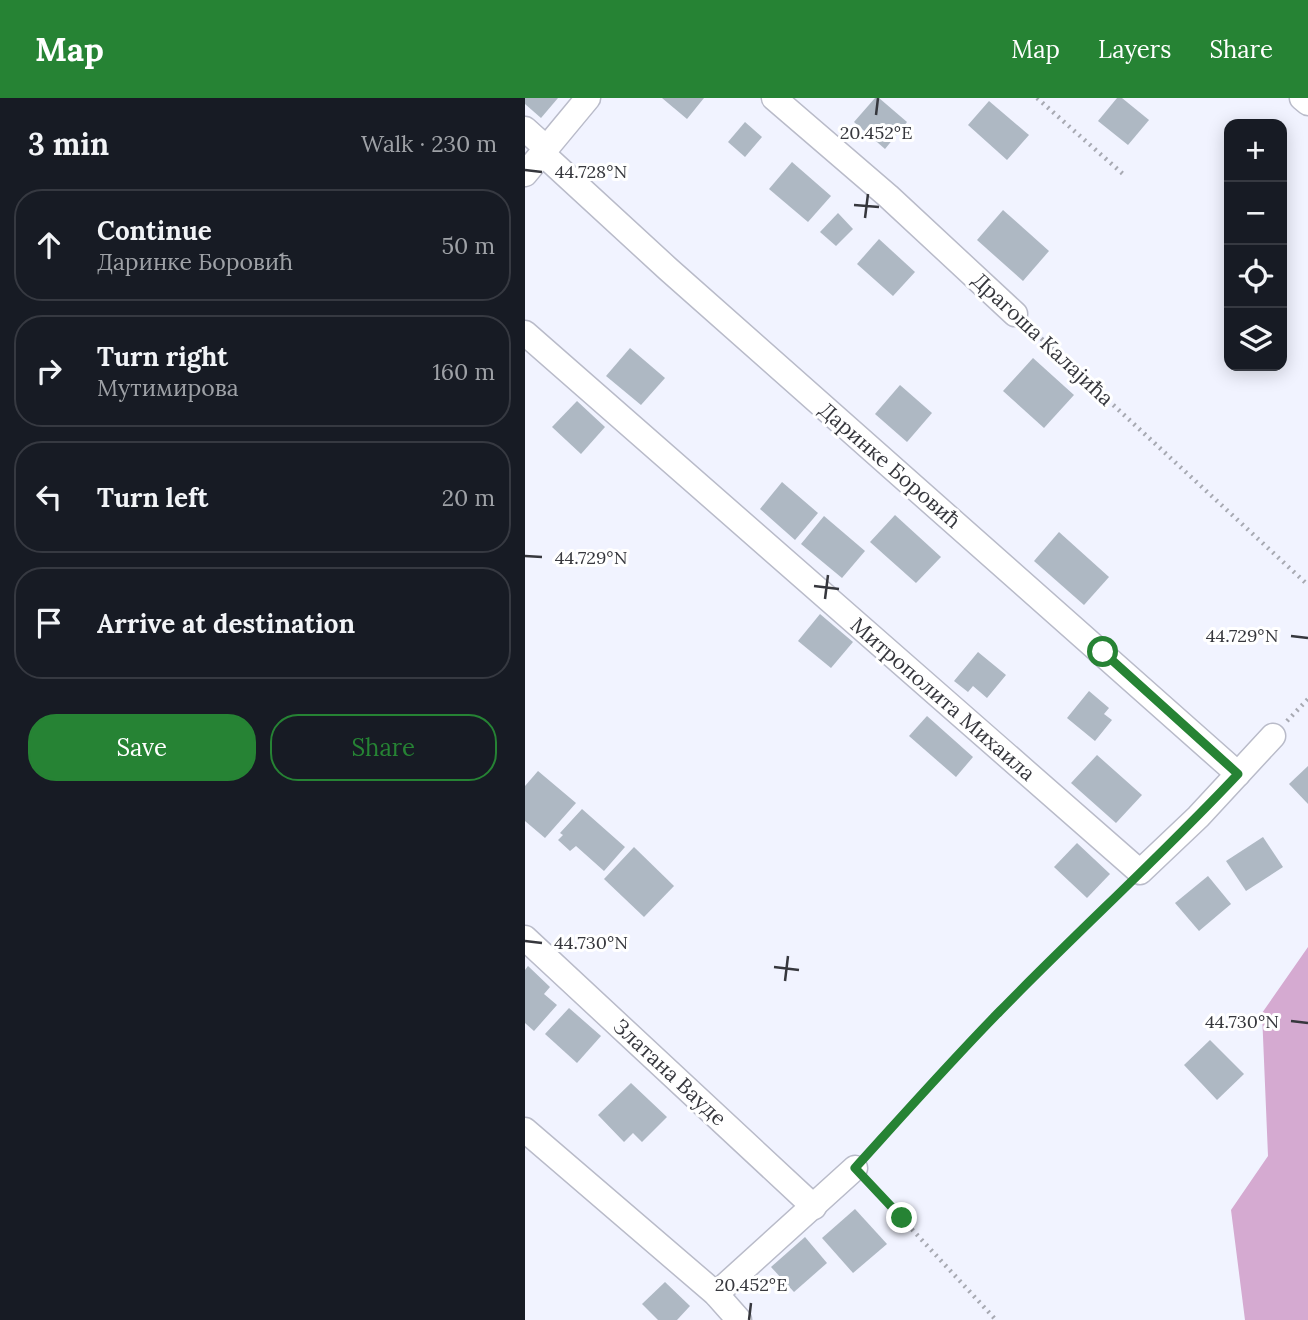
<!DOCTYPE html>
<meta charset="utf-8">
<style>
:root{--surface:#171b24;--page:#242831;--text:#f1f3f6;--muted:#9ea1a6;--line:#363941;--accent:#268334}
body{margin:0;font-family:Lora,serif;background:var(--page);color:var(--text)}
.controls{position:absolute;right:21px;top:21px;display:grid;overflow:hidden;border-radius:14px;box-shadow:0 4px 18px #0003}
.controls button{width:63px;height:63px;display:grid;place-items:center;padding:0;border:0;border-bottom:2px solid var(--line);background:var(--surface);color:var(--text);font:35px sans-serif}
.stop{position:absolute;width:21px;height:21px;margin:-16px;border:5px solid #268334;border-radius:50%;background:#fff}
.stop.end{background:#268334;border-color:#fff;box-shadow:0 2px 7px #0008}
.list{margin:0;padding:0;list-style:none}
h2{display:flex;justify-content:space-between;align-items:center;height:91px;margin:0;padding:0 28px;font-size:30px}
h2 small{font-size:23px;font-weight:400;color:var(--muted)}
.list li{display:grid;grid-template-columns:46px 1fr auto;gap:21px;align-items:center;box-sizing:border-box;height:112px;margin:0 14px 14px;padding:0 14px;border:2px solid var(--line);border-radius:28px}
.list b{display:block;font-size:26px;white-space:nowrap}
.list p{margin:0;font-size:23px;white-space:nowrap;color:var(--muted)}
.list em{font-size:23px;font-style:normal;color:var(--muted)}
.actions{display:flex;gap:14px;padding:21px 28px}
.actions a{flex:1;padding:16px 0;border:2px solid var(--accent);border-radius:28px;text-align:center;font-size:24px;color:var(--accent)}
.actions .main{background:var(--accent);color:#fff}
.icon{flex:none;width:38px;height:38px;fill:none;stroke:currentColor;stroke-width:2;stroke-linecap:round;stroke-linejoin:round}
.map{position:relative;flex:none;width:783px;height:1222px;overflow:hidden}
header{display:flex;align-items:center;gap:42px;box-sizing:border-box;height:98px;padding:0 35px;background:var(--accent);color:#fff}
header strong{font-size:33px}
nav{display:flex;gap:38px;margin-inline-start:auto;font-size:24px}
main{display:flex}
aside{flex:1;background:var(--surface)}
.map>svg:first-child{display:block}
.forest{fill:#d5aad1}
.building{fill:#aeb8c3}
.lines{fill:none;stroke-linecap:round;stroke-linejoin:round}
.street-casing{stroke:#b9bbc9;stroke-width:27}
.path{stroke:#a7a9b2;stroke-width:4.5;stroke-dasharray:2 5;stroke-linecap:butt}
.street{stroke:#fff;stroke-width:24}
.route{stroke:#268334;stroke-width:9}
.ticks{fill:none;stroke:#36373d;stroke-width:2.5}
.labels{text-anchor:middle;dominant-baseline:central;stroke-width:6;stroke-linejoin:round;paint-order:stroke}
.street-label{font-size:21px;fill:#36373d;stroke:#fff}
.ticks-label{font-size:18px;text-anchor:middle;fill:#36373d;stroke:#fff;stroke-width:6;stroke-linejoin:round;paint-order:stroke}
</style>
<header>
<strong>Map</strong>
<nav><a>Map</a><a>Layers</a><a>Share</a></nav>
</header>
<main>
<aside>
<h2>3 min<small>Walk · 230 m</small></h2>
<ul class="list">
<li><svg class="icon" aria-label="ahead" viewBox="0 0 24 24"><path d="M12 20V5M6 11l6-6 6 6"/></svg><div><b>Continue</b><p>Даринке Боровић</p></div><em>50 m</em></li>
<li><svg class="icon" aria-label="right" viewBox="0 0 24 24"><path d="M7 20v-9h11M14 6l5 5-5 5"/></svg><div><b>Turn right</b><p>Мутимирова</p></div><em>160 m</em></li>
<li><svg class="icon" aria-label="left" viewBox="0 0 24 24"><path d="M17 20v-9H6M10 6l-5 5 5 5"/></svg><div><b>Turn left</b></div><em>20 m</em></li>
<li><svg class="icon" aria-label="arrive" viewBox="0 0 24 24"><path d="M6 21V4h12l-3 4 3 4H6"/></svg><div><b>Arrive at destination</b></div></li>
</ul>
<div class="actions"><a class="main">Save</a><a>Share</a></div>
</aside>
<div class="map">
<svg width="783" height="1222" viewBox="0 0 783 1222">
<rect width="100%" height="100%" fill="#f1f3ff"/>
<path class="forest" d="M783,849V1222H720L706,1112L743,1058L737,915Z"/>
<g class="building">
<path d="M0,0H33L16,20L0,6Z"/>
<path d="M137,0H179L162,21Z"/>
<path d="M350,0H354L382,24L360,51L329,24Z"/>
<path d="M592,0H597L624,22L603,47L573,23Z"/>
<path d="M464,3L504,37L482,62L443,27Z"/>
<path d="M220,24L237,39L220,59L203,44Z"/>
<path d="M267,64L306,98L283,124L244,91Z"/>
<path d="M478,112L524,153L498,183L452,142Z"/>
<path d="M313,115L328,131L311,148L295,134Z"/>
<path d="M354,141L390,174L368,198L332,166Z"/>
<path d="M105,250L140,280L116,307L81,278Z"/>
<path d="M508,260L549,297L519,330L478,293Z"/>
<path d="M375,287L407,315L382,344L350,316Z"/>
<path d="M52,303L80,329L56,356L27,329Z"/>
<path d="M257,384L293,415L270,442L235,411Z"/>
<path d="M370,417L416,459L391,485L345,444Z"/>
<path d="M299,418L340,453L317,480L276,446Z"/>
<path d="M534,434L584,479L559,507L509,463Z"/>
<path d="M295,516L328,544L306,570L273,543Z"/>
<path d="M453,554L481,577L462,600L448,588L443,594L429,583Z"/>
<path d="M564,593L584,610L579,616L587,622L570,643L542,620Z"/>
<path d="M402,618L448,659L431,679L384,638Z"/>
<path d="M572,657L617,697L591,725L546,685Z"/>
<path d="M783,668V706L764,686Z"/>
<path d="M13,673L51,705L20,740L0,723V688Z"/>
<path d="M57,711L100,749L79,773L51,748L45,753L33,742L38,737L35,735Z"/>
<path d="M738,739L758,769L721,793L701,763Z"/>
<path d="M552,745L585,776L562,800L529,769Z"/>
<path d="M109,749L149,788L119,819L79,781Z"/>
<path d="M683,778L706,806L674,833L650,805Z"/>
<path d="M3,868L25,889L19,896L32,907L9,933L0,925V872Z"/>
<path d="M44,910L76,938L52,965L20,936Z"/>
<path d="M685,942L719,976L692,1002L659,967Z"/>
<path d="M106,985L142,1019L117,1044L108,1035L99,1044L73,1017Z"/>
<path d="M330,1111L362,1146L328,1175L297,1140Z"/>
<path d="M280,1139L302,1165L269,1194L246,1169Z"/>
<path d="M140,1184L165,1208L152,1222H133L117,1206Z"/>
</g>
<g class="lines">
<defs>
<g id="street">
<path d="M249,0L363,98L490,216"/>
<path d="M777,0L783,5"/>
<path d="M0,31L20,49"/>
<path d="M18,56L143,171L713,676"/>
<path d="M0,76L63,0"/>
<path d="M0,235L615,774L673,719L748,638"/>
<path d="M0,840L289,1109"/>
<path d="M0,1032L191,1196L214,1222"/>
<path d="M191,1196L330,1070"/>
</g>
</defs>
<use href="#street" class="street-casing"/>
<g class="path">
<path d="M512,0L598,76"/>
<path d="M506,231L783,487"/>
<path d="M762,623L783,601"/>
<path d="M343,1055L475,913L599,789"/>
<path d="M344,1085L471,1222"/>
</g>
<use href="#street" class="street"/>
</g>
<g class="lines">
<path class="route" d="M377,1120L330,1070C378,1017 425,964 475,913C553,833 636,758 713,676L578,554"/>
</g>
<path class="ticks" d="M351,17L353,0M0,72L17,74M329,107L354,109M340,120L343,96M0,458L17,459M289,488L314,491M300,501L303,477M766,538L783,540M0,843L17,845M249,869L274,872M260,883L263,858M766,923L783,925M224,1222L226,1205"/>
<g class="labels">
<g class="street-label">
<text transform="translate(518 241) rotate(43)">Драгоша Калајића</text>
<text transform="translate(365 367) rotate(41)">Даринке Боровић</text>
<text transform="translate(418 601) rotate(41)">Митрополита Михаила</text>
<text transform="translate(145 974) rotate(43)">Златана Вауде</text>
</g>
</g>
<g class="ticks-label">
<text x="351" y="41">20.452°E</text>
<text x="66" y="80">44.728°N</text>
<text x="66" y="466">44.729°N</text>
<text x="717" y="544">44.729°N</text>
<text x="66" y="851">44.730°N</text>
<text x="717" y="930">44.730°N</text>
<text x="226" y="1193">20.452°E</text>
</g>
</svg>
<div class="controls">
<button>+</button>
<button>−</button>
<button><svg class="icon" aria-label="locate" viewBox="0 0 24 24"><circle cx="12" cy="12" r="6"/><path d="M12 2v4M12 18v4M2 12h4M18 12h4"/></svg></button>
<button><svg class="icon" aria-label="layers" viewBox="0 0 24 24"><path d="M12 4l9 5-9 5-9-5zM3 14l9 5 9-5"/></svg></button>
</div>
<div class="stop" style="left:578px;top:554px"></div>
<div class="stop end" style="left:377px;top:1120px"></div>
</div>
</main>
